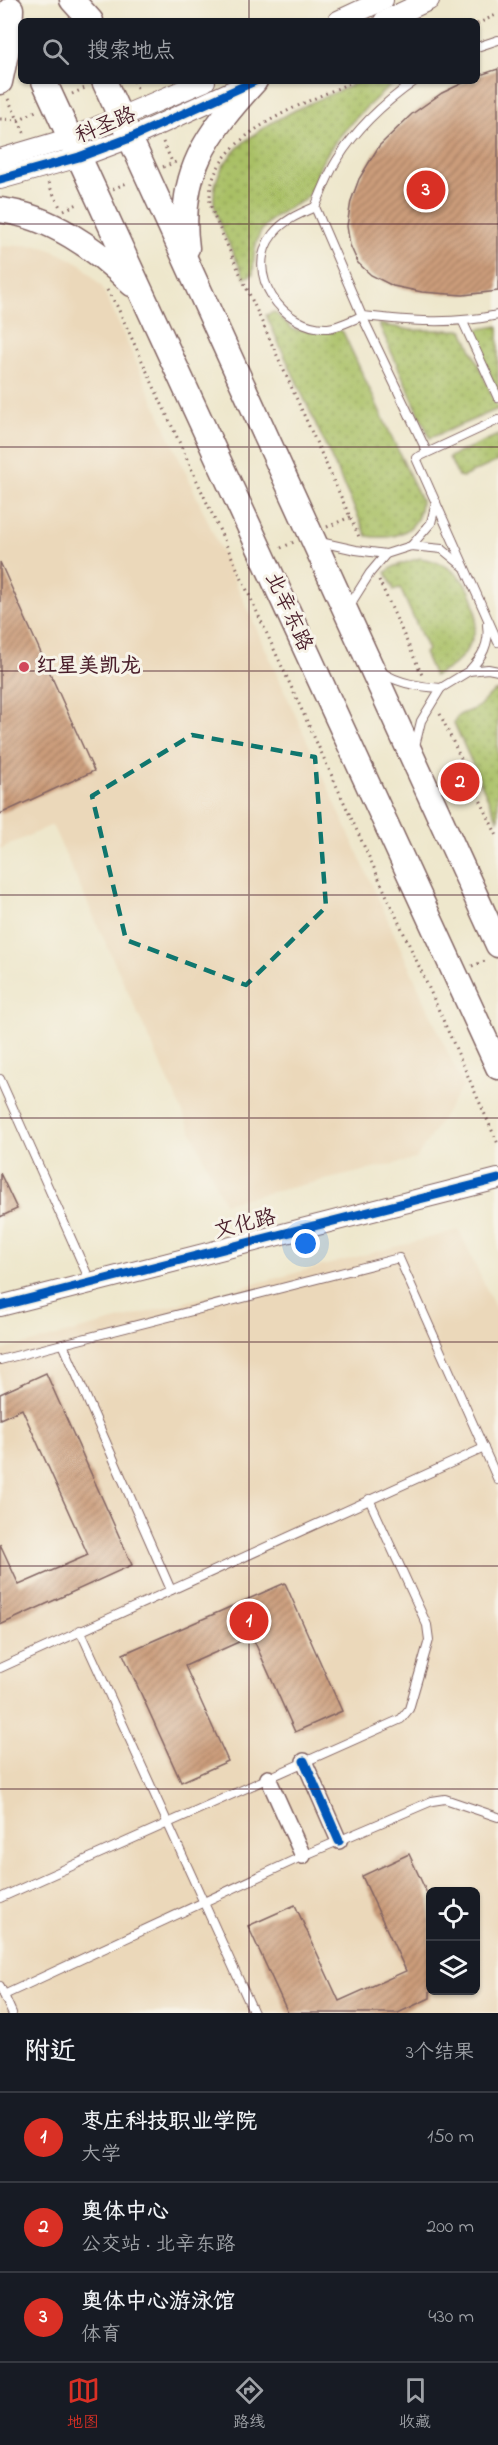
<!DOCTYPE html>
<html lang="zh">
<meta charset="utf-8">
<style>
:root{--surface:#171b24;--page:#242831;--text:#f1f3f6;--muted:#9ea1a6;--line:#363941;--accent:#d93025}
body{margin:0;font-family:"Indie Flower","LXGW WenKai TC",sans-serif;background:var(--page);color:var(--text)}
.controls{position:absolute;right:18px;bottom:18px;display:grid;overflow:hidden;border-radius:9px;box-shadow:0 2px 4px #0004}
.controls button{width:54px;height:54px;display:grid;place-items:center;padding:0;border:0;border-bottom:2px solid var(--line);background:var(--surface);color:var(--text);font:30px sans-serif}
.you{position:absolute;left:306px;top:1244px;width:21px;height:21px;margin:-15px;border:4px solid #fff;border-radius:50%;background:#1a73e8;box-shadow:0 0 0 9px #1a73e833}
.badge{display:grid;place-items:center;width:39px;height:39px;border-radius:50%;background:var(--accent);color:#fff;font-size:20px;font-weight:700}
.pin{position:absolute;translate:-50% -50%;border:3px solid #fff;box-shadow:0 2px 6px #0006}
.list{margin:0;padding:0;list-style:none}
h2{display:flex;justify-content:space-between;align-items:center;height:78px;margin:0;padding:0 24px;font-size:26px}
h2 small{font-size:20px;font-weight:400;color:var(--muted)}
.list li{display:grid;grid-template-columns:39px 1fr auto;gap:18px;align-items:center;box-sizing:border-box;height:90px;padding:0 24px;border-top:2px solid var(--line)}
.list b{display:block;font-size:22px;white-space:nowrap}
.list p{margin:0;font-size:20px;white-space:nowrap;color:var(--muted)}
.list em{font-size:20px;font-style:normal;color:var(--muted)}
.icon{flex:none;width:33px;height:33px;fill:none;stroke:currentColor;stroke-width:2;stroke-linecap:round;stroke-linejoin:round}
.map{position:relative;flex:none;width:498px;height:2013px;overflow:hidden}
.search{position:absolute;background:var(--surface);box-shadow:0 2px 4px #0004;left:18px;right:18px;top:18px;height:66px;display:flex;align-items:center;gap:15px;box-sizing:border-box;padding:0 21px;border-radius:9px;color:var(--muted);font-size:22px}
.sheet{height:348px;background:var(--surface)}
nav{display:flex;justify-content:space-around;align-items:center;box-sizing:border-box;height:84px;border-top:2px solid var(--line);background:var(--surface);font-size:16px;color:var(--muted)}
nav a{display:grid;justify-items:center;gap:3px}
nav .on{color:var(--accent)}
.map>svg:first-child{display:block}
.built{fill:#ebd8ba;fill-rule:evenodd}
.grass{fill:url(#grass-dots);stroke:#7a7048;stroke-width:1.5}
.building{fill:url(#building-hatch)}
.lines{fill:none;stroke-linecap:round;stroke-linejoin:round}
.service-casing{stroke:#836563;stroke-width:10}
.minor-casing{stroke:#836563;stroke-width:18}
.tertiary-casing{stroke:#836563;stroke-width:22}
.primary-casing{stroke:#836563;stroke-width:27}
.path{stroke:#836563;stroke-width:3;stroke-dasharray:1.5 4.5;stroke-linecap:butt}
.service{stroke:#fff;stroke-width:8}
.minor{stroke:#fff;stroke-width:15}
.tertiary{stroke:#fff;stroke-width:20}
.primary{stroke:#fff;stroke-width:24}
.cycleway-casing{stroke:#f7f3e8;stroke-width:13}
.cycleway{stroke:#0057b8;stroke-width:9}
.marked{fill:none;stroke:#0f766e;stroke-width:4.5;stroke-dasharray:12 8;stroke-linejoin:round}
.grid{fill:none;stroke:#4a1f2b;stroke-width:1.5;stroke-opacity:0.55}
.poi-dot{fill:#d1495b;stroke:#f7f3e8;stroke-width:2}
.labels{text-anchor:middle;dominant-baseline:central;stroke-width:6;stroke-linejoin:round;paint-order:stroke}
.street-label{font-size:21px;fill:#4a1f2b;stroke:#f7f3e8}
.poi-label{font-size:21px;font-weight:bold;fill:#4a1f2b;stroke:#f7f3e8;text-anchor:start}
</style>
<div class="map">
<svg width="498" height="2013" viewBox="0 0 498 2013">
<defs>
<pattern id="grass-dots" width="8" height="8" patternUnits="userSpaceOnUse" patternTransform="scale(1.5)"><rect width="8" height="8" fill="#a9c065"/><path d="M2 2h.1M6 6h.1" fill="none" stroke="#8c9b53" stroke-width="1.8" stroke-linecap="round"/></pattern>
<pattern id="building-hatch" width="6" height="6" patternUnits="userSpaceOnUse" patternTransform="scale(1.5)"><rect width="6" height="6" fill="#cb9c7a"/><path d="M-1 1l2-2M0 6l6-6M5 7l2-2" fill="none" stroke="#a77f64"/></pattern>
</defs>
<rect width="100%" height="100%" fill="#f7f3e8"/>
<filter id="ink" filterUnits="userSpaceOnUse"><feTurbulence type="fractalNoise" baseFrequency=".0167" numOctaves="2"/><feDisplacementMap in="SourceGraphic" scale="12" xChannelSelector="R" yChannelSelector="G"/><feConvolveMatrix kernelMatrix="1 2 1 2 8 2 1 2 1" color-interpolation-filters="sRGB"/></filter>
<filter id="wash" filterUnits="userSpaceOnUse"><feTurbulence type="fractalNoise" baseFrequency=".008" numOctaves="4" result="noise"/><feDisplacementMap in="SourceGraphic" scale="24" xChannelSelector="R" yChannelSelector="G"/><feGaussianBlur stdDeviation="1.35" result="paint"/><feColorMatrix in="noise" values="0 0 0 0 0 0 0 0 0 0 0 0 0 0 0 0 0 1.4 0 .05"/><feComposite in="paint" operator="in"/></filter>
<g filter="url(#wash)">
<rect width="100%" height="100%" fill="#eee7cc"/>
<g class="built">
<path d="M18,245L41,246L61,254L81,264L102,287L463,1086L416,1159L224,1203L52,825L0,849V247Z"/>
<path d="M459,1230L498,1314V2013H0V1351ZM430,1892H476V1990H430Z"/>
</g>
<g class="grass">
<path d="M361,81H397C371,101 338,133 322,162C317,172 315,186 308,196C305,201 295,204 289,208C257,225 254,240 253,274L245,278C236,258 216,222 214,202C209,136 314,103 361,81Z"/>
<path d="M274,312L294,330H339L343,332L421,500C421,531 395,541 367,536L266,315Z"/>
<path d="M379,324L411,330H463L498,409L430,438Z"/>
<path d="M498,326V394L472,330Z"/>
<path d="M498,435V461L463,477L458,476L449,457Z"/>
<path d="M419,558C486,566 498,650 434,676L424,653L428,650L400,588L394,590L386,572L395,566Z"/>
<path d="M498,690V821L454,723C457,712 467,713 476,708C485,703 488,692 498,690Z"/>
</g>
<g id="blocks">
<g class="building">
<path d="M498,69V291L463,295L422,292L393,286L371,275L358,263L350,245L347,226L351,201L359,179L379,146L412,114L442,93L467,81H477V76Z"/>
<path d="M0,562L94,771L0,814Z"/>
<path d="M0,1173L17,1209L0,1217Z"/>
<path d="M46,1373L132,1565L0,1625V1544L19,1585L88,1555L22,1409L0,1419V1394Z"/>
<path d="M285,1583L342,1711L295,1732L252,1636L185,1666L228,1761L181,1782L123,1654Z"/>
<path d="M409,1854L430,1900V1998L398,2013H288L248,1926L295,1905L339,2001L406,1971L362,1876Z"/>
</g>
</g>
</g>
<g filter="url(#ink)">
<use href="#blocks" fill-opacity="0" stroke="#836563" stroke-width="1.5"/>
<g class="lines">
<defs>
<g id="service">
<path d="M477,47L498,40"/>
<path d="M415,81C385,102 356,129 337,160C328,174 322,192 315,207C299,214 284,220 273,234C242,273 283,330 328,328C339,327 352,320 362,316L427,452"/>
<path d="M315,207L362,316C410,321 451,325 498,315"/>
<path d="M463,322L498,398"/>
<path d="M498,420L416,458L498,642"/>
<path d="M320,542L356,550L386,554"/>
<path d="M411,546L431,523L436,502"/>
<path d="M351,608L353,600L370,573L386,554L411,546L442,549L464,567"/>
<path d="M469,671C482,657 490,644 487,625"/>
<path d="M382,672C396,683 423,687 441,688"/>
<path d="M415,746L421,721L441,688L469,671L488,669L498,671"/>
<path d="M0,1079L91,1283"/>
<path d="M63,1344L171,1590"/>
<path d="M0,1360L399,1258L498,1480"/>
<path d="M80,1630L254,2013"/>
<path d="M0,1668L484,1448"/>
<path d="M0,1898L401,1719L409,1709L429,1640L427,1625L369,1499"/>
<path d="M0,1986L12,2013"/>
<path d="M4,1995L303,1856L432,1801L445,1799L498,1817"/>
</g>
<g id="minor">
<path d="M304,1761L339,1841"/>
<path d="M268,1778L303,1856"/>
</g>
<g id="tertiary">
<path d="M338,21L383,0"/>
<path d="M384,21L429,0"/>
<path d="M0,159L71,138L205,81"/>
<path d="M0,179L79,157L130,138L252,82"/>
<path d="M0,1306L498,1179"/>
</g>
<g id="primary">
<path d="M72,0L91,21"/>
<path d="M44,81L498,1067"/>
<path d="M104,81L498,945"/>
<path d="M0,82L10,35L11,9"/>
<path d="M0,210C50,216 97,249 132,284"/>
<path d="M187,248C177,173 207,134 255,81"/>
</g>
</defs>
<use href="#service" class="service-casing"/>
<use href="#minor" class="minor-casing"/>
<use href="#tertiary" class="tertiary-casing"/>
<use href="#primary" class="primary-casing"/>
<g class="path">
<path d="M477,24L498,14"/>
<path d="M134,81L138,90"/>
<path d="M354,81C307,103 210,134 210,198C209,204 213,211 214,216L360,539"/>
<path d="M72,94L85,88"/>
<path d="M8,99L25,134"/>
<path d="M0,119L18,120L36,111"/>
<path d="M163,142L173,164"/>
<path d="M163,167L176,162"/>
<path d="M48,183L60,207"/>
<path d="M113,189L129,182"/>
<path d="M64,210L80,203"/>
<path d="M107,290L117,306L428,986L498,1144"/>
<path d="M327,527L350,517"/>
<path d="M281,548L294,542"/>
<path d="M379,580L422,675"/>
<path d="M440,714L498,838"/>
<path d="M472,966L485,961"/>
</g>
<use href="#service" class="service"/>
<use href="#minor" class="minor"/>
<use href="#tertiary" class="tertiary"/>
<use href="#primary" class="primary"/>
<defs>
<g id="cycleway">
<path d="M0,179L79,157L130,138L255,81"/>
<path d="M0,1306L498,1179"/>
<path d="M304,1761L339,1841"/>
</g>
</defs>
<use href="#cycleway" class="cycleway-casing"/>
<use href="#cycleway" class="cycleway"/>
</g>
</g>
<path class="marked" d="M192,735L315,757L326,907L246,985L126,940L92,796Z"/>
<path class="grid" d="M249,0V21M249,81V2013M0,224H498M0,447H498M0,671H498M0,895H498M0,1118H498M0,1342H498M0,1566H498M0,1789H498"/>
<circle class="poi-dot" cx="24" cy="667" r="6"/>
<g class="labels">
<g class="street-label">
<text transform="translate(106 126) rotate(-22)">科圣路</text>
<text transform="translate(288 612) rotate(65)">北辛东路</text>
<text transform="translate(245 1225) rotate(-14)">文化路</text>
</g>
<g class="poi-label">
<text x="36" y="667">红星美凯龙</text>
</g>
</g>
</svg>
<div class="controls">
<button><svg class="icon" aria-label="locate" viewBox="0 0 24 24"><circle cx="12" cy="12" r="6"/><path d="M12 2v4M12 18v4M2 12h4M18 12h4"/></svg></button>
<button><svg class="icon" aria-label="layers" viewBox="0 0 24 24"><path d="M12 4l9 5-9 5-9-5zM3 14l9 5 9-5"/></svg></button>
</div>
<div class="you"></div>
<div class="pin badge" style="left:249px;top:1621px">1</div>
<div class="pin badge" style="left:460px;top:782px">2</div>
<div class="pin badge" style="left:426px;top:190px">3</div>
<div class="search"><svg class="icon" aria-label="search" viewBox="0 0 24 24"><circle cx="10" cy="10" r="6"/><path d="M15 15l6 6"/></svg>搜索地点</div>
</div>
<section class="sheet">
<h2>附近<small>3个结果</small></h2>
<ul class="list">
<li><span class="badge">1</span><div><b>枣庄科技职业学院</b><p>大学</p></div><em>150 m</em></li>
<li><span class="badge">2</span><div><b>奥体中心</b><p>公交站 · 北辛东路</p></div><em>200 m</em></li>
<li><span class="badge">3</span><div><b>奥体中心游泳馆</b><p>体育</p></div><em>430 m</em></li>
</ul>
</section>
<nav>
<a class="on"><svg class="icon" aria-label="map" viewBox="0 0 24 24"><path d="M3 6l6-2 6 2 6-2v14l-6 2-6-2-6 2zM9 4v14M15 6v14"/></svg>地图</a>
<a><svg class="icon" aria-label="directions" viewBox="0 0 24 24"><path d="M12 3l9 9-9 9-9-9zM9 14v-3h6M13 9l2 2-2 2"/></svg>路线</a>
<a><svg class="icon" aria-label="saved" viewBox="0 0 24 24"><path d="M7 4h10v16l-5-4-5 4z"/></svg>收藏</a>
</nav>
